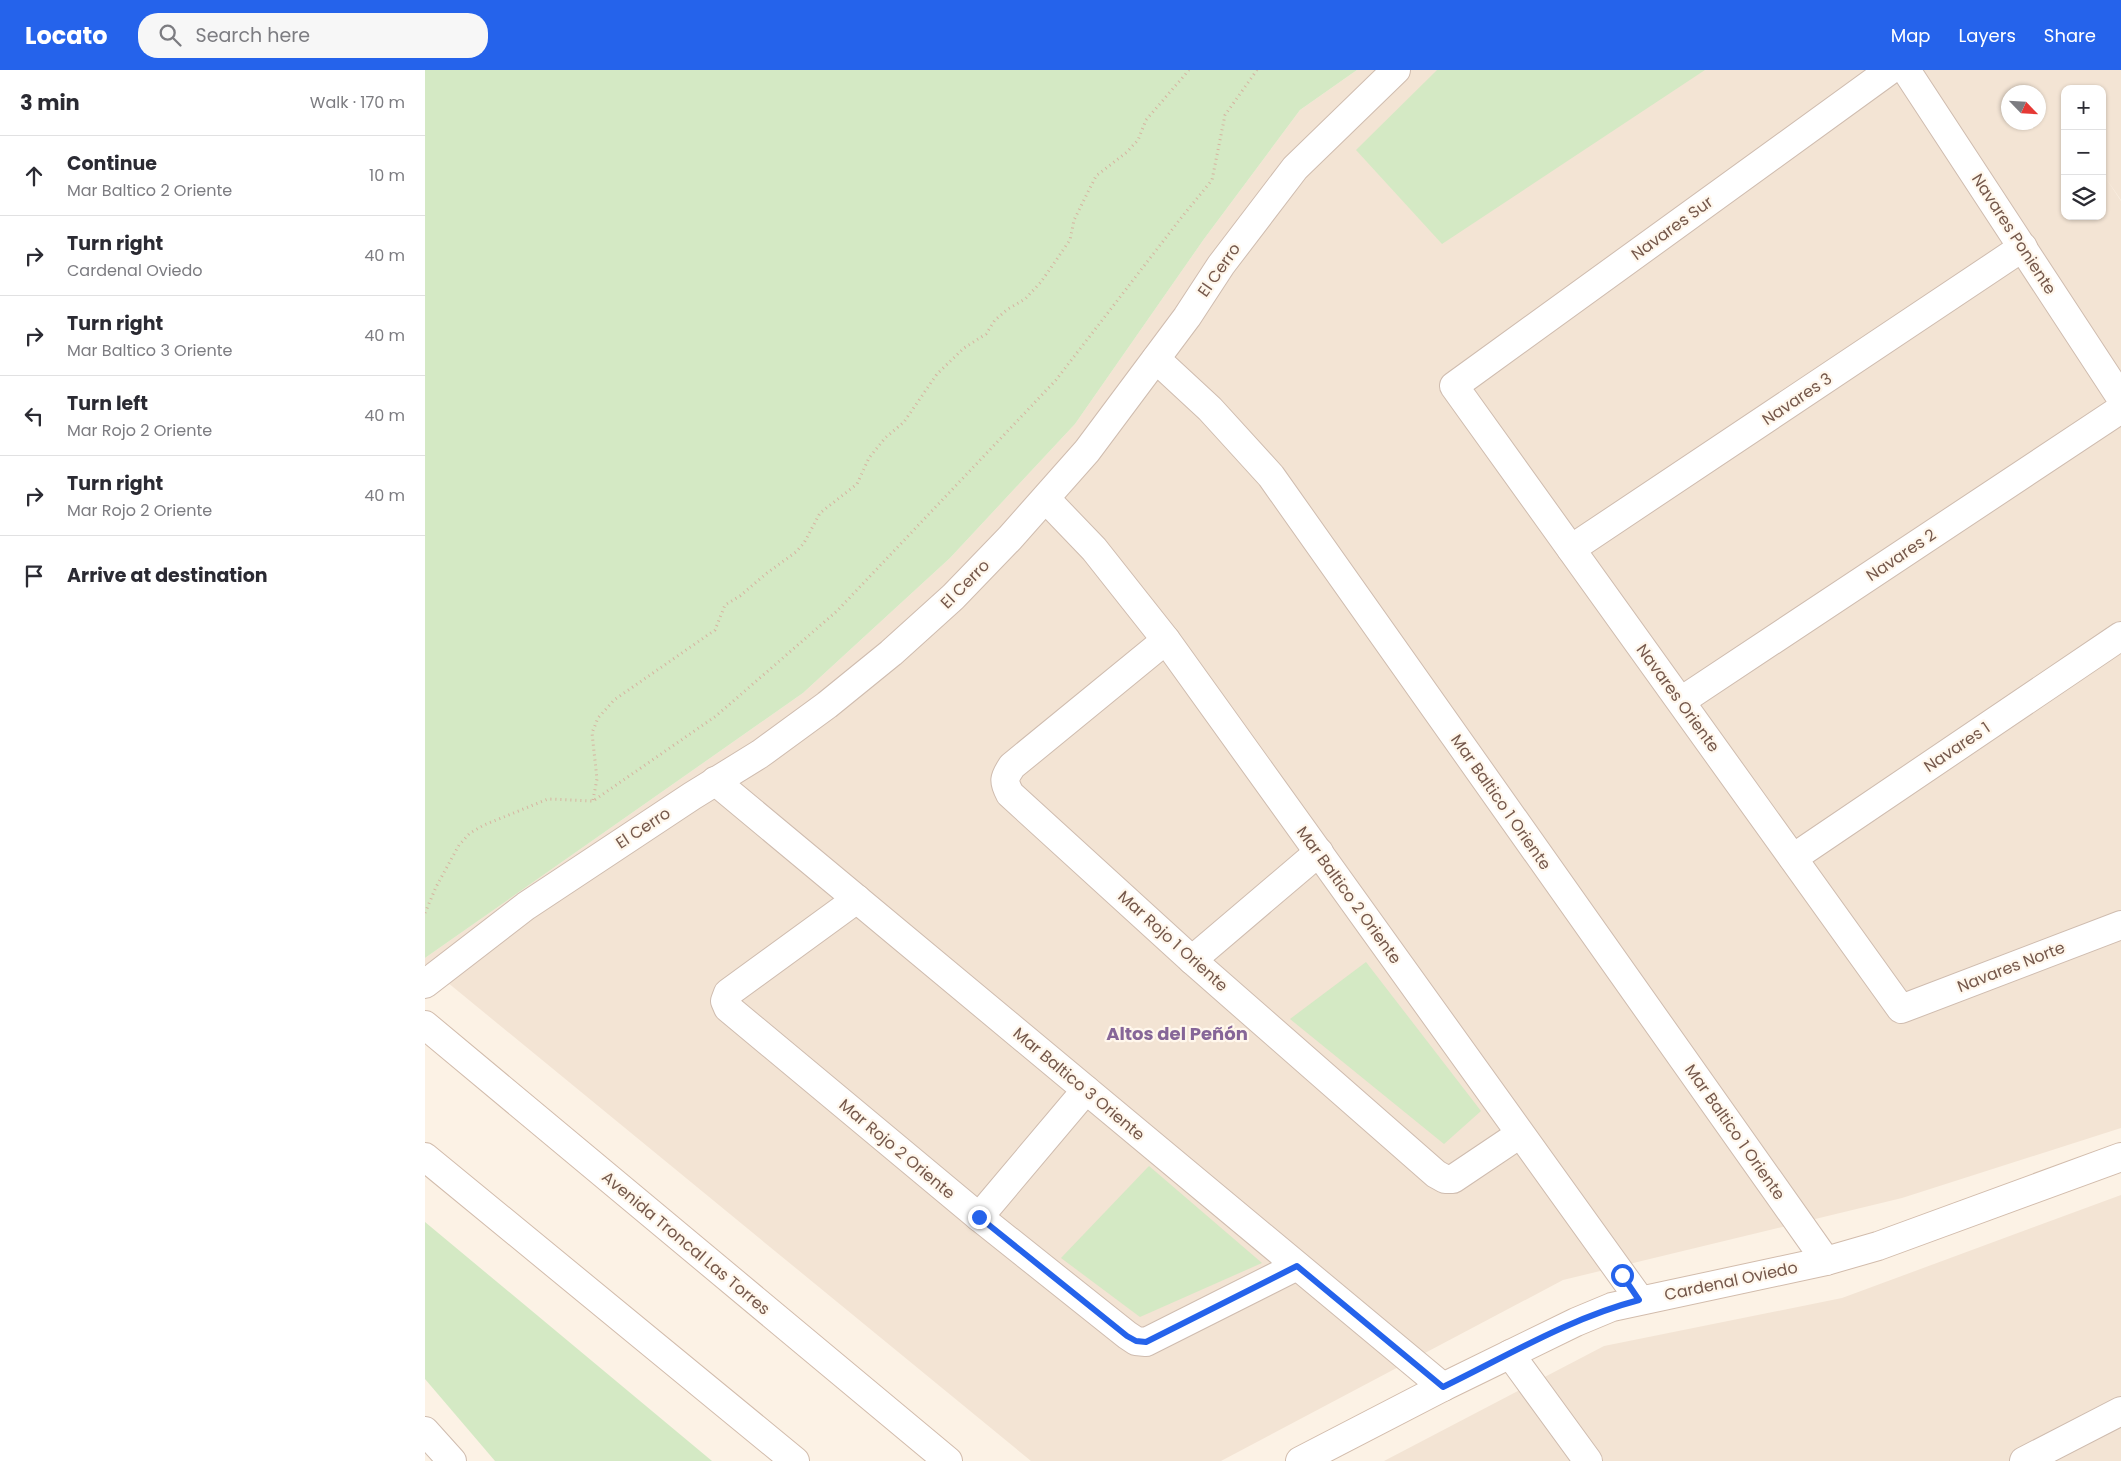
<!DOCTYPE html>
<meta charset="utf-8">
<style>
:root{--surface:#fff;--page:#f7f7f7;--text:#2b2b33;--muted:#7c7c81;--line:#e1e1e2;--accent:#2563eb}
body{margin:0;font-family:Poppins,sans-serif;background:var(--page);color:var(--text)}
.controls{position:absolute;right:15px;top:15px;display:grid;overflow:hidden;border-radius:10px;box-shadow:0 1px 4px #0004}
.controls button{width:45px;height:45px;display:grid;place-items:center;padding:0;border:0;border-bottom:1px solid var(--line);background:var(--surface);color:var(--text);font:25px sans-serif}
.compass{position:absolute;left:1576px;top:15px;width:45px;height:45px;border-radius:50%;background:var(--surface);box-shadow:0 1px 4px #0004;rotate:115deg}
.stop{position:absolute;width:15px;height:15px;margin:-11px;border:4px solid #2563eb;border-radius:50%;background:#fff}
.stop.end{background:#2563eb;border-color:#fff;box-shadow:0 1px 5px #0008}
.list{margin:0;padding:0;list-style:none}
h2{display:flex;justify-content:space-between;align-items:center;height:65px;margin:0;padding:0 20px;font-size:21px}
h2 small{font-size:16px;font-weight:400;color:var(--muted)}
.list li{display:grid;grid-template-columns:32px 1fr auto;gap:15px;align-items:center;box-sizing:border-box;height:80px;padding:0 20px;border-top:1px solid var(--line)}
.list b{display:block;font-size:19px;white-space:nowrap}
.list p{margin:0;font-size:16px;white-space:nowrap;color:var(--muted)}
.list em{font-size:16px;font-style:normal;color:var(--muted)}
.icon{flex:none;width:28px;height:28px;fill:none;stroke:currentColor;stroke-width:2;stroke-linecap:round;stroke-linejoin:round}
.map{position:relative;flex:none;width:1696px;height:1391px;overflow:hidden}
header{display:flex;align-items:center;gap:30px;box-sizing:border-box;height:70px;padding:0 25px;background:var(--accent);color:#fff}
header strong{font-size:24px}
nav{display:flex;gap:28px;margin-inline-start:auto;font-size:18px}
.search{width:350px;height:45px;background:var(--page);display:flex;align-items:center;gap:12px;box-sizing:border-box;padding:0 18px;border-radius:20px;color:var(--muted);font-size:19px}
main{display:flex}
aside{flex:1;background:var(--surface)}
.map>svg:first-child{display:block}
.residential{fill:#f3e4d4;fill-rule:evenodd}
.green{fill:#d4e9c4}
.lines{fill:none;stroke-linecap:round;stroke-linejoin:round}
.street-casing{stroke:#cfbcaf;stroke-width:30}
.secondary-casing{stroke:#d2bcac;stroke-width:30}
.path{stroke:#d6b3a0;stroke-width:3;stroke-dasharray:1 4;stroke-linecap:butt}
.street{stroke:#fff;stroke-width:28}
.secondary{stroke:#fff;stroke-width:28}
.route{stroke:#2563eb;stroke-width:6}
.labels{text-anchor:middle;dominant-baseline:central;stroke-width:4.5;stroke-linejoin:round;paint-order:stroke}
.street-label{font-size:16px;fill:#75584b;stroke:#fff7ec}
.neighbourhood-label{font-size:18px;font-weight:bold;fill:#866698;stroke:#fff7ec}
</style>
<header>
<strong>Locato</strong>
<div class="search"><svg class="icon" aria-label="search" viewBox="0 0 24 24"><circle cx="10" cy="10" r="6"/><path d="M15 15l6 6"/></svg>Search here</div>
<nav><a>Map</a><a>Layers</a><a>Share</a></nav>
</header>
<main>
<aside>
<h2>3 min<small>Walk · 170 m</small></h2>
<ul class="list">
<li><svg class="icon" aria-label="ahead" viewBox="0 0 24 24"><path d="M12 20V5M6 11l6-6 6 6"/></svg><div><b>Continue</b><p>Mar Baltico 2 Oriente</p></div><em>10 m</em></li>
<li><svg class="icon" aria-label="right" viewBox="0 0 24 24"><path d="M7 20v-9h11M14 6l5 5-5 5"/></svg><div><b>Turn right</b><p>Cardenal Oviedo</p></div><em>40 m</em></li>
<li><svg class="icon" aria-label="right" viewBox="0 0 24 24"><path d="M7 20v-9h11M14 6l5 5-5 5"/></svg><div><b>Turn right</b><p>Mar Baltico 3 Oriente</p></div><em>40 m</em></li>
<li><svg class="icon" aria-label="left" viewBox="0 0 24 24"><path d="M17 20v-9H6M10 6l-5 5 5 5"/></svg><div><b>Turn left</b><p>Mar Rojo 2 Oriente</p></div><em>40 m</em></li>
<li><svg class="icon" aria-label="right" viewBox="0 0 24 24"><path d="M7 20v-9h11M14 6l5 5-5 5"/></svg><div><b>Turn right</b><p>Mar Rojo 2 Oriente</p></div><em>40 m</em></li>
<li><svg class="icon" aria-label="arrive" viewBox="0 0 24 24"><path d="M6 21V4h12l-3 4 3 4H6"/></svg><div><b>Arrive at destination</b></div></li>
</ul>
</aside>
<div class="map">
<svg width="1696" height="1391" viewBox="0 0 1696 1391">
<rect width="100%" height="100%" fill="#fcf2e5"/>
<g class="residential">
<path d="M932,0H1696V130L1680,107L1696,131V1058L1477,1128L1138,1210L796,1391H606L0,894V888L378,623L525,488L650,354L779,169L875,40ZM1640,19H1677V146H1640ZM1584,22H1614V52H1584Z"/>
<path d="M1696,1125V1391H959L1179,1276L1417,1228Z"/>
</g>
<g class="green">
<path d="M0,0H932L875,40L779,169L650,354L525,488L378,623L0,888Z"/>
<path d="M1012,0H1280L1017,174L931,80Z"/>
<path d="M941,892L1056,1041L1019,1074L865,949Z"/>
<path d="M724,1096L837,1193L715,1247L636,1188Z"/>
<path d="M0,1152L287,1391H70L0,1309Z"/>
</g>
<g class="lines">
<defs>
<g id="street">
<path d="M1465,0L1029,316L1476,939L1696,855"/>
<path d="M1481,0L1696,328"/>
<path d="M731,289L785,339L846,406L1401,1191"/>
<path d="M621,429L669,479L741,570L1215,1230"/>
<path d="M1146,479L1598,177"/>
<path d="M741,570L587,696C579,708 578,711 585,724L767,890L1011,1104L1020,1109H1028L1095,1064"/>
<path d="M1256,631L1696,339"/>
<path d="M290,711L1018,1317"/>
<path d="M1368,788L1696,566"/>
<path d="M432,829L303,923L300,931L303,938L554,1147L702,1265L711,1271L721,1272L872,1196"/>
<path d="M767,890L894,782"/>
<path d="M0,914L101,836L267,726L335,684L402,635L466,583L528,527L585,468L662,381L762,247L796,195L870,98L971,0"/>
<path d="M554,1147L661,1020"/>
<path d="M1085,1284L1163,1391"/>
<path d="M0,1361L27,1391"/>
<path d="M1599,1391L1696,1341"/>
</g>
<g id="secondary">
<path d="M0,955L523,1391"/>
<path d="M0,1087L370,1391"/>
<path d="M875,1391L1018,1317L1151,1252L1187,1237L1401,1191L1453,1176L1696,1087"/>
</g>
</defs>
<use href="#street" class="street-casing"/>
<use href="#secondary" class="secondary-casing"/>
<g class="path">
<path d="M168,730L172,709L167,663L173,648L189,630L290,560L300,535L315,526L342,503L371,482L379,473L395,443L432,414L444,388L460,368L479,352L512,304L539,278L561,264L570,250L583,239L600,229L616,212L645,170L649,150L671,106L702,82L713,70L721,50L764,0"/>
<path d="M0,843L11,817L34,775L45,763L59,755L123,729L168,731L291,646L412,541L631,310L756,148L787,110L800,45L832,0"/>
</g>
<use href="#street" class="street"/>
<use href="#secondary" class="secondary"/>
</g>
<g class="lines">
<path class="route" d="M554,1147L702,1266L711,1271L721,1272L872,1196L1018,1317C1082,1286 1145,1248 1214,1230L1197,1205"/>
</g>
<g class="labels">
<g class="street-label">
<text transform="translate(1247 158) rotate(-36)">Navares Sur</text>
<text transform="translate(1589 164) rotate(57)">Navares Poniente</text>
<text transform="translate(794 200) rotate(-55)">El Cerro</text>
<text transform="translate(1372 329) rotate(-34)">Navares 3</text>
<text transform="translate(1476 485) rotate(-34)">Navares 2</text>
<text transform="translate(540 514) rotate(-45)">El Cerro</text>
<text transform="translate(1253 628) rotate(54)">Navares Oriente</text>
<text transform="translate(1532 677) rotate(-34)">Navares 1</text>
<text transform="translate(1076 732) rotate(55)">Mar Baltico 1 Oriente</text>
<text transform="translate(218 758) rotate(-33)">El Cerro</text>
<text transform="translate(924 825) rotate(54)">Mar Baltico 2 Oriente</text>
<text transform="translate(748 871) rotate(42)">Mar Rojo 1 Oriente</text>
<text transform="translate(1586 897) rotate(-21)">Navares Norte</text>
<text transform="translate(654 1014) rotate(40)">Mar Baltico 3 Oriente</text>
<text transform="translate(1310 1062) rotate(55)">Mar Baltico 1 Oriente</text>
<text transform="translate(472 1079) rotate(40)">Mar Rojo 2 Oriente</text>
<text transform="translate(261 1173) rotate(40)">Avenida Troncal Las Torres</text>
<text transform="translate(1306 1211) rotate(-12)">Cardenal Oviedo</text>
</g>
<g class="neighbourhood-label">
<text x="752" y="963">Altos del Peñón</text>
</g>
</g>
</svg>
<div class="controls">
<button>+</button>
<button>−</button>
<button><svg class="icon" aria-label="layers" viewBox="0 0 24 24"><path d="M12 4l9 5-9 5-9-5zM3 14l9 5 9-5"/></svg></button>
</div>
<svg class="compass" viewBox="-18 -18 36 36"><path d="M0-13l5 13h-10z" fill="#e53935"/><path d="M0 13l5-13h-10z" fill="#7c7c81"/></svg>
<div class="stop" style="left:1197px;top:1205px"></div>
<div class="stop end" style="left:554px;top:1147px"></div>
</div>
</main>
